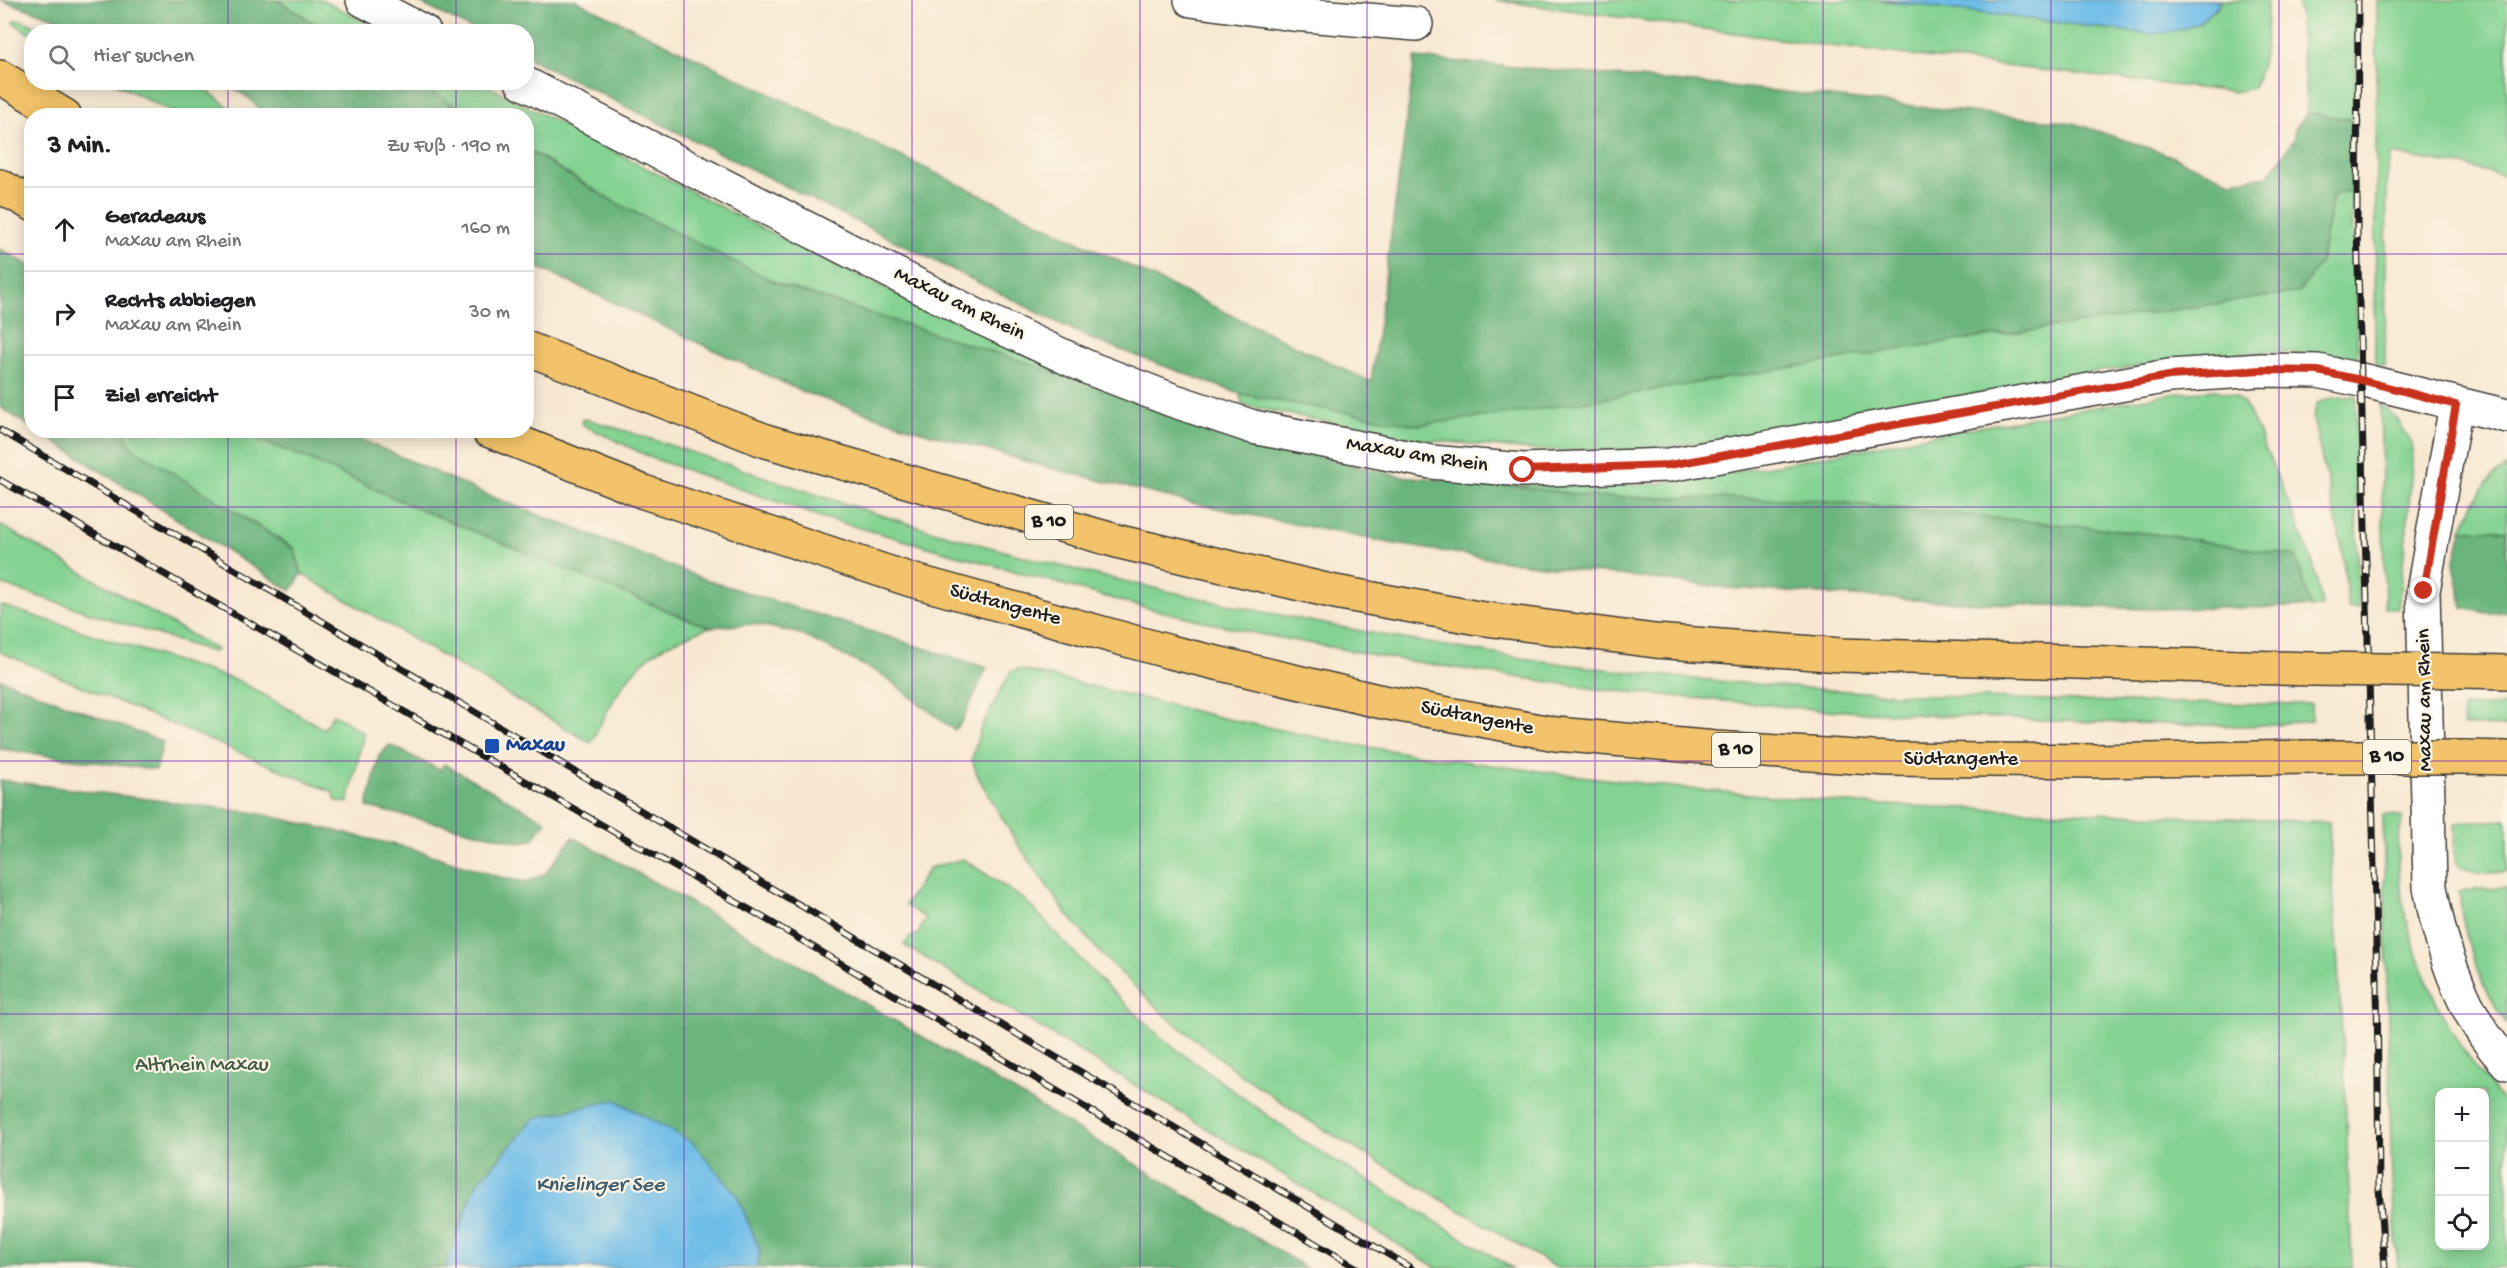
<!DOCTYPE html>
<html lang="de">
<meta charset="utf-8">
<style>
:root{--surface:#fff;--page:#f2f2f2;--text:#202124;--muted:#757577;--line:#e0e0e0}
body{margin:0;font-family:"Gochi Hand",sans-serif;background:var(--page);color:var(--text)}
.controls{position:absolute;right:18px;bottom:18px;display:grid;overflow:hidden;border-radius:12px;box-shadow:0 3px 15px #0003}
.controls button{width:54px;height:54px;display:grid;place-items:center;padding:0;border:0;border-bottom:2px solid var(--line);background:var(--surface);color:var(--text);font:30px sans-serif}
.stop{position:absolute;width:18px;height:18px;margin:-14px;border:4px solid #c8321e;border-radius:50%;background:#fff}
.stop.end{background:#c8321e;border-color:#fff;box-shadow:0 2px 6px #0008}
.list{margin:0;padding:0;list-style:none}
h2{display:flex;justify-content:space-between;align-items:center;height:78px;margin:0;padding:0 24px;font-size:26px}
h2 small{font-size:20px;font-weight:400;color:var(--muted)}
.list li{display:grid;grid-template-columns:39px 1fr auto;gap:18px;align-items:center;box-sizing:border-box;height:84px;padding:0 24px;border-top:2px solid var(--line)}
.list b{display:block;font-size:22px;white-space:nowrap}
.list p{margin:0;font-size:20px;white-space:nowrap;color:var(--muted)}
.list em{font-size:20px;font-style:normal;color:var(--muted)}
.icon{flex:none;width:33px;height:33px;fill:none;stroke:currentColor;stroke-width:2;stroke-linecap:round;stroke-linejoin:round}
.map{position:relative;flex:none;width:2507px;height:1268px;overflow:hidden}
.search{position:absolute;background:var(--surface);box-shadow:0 3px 15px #0003;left:24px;top:24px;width:510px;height:66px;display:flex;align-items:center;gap:15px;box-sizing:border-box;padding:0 21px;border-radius:24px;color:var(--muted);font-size:22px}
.panel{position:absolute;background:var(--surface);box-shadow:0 3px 15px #0003;left:24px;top:108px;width:510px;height:330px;border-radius:24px}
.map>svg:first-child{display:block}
.green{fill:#84d393;stroke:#507858;stroke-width:1.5;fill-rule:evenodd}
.forest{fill:#6bb57d;stroke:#44684c;stroke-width:1.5}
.water{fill:#6ebde8;stroke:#456c82;stroke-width:1.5}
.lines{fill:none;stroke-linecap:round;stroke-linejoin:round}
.minor-casing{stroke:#3d3b37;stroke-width:36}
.highway-casing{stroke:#3d3b37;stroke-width:36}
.minor{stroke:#fff;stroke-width:33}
.highway{stroke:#f2c36a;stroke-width:33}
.rail-casing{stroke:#1c1c1c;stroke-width:7}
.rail{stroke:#fcf5e5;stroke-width:4.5;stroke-dasharray:14;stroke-linecap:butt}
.highway-bridge-casing{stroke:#3d3b37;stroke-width:36;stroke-linecap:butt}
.highway-bridge{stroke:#f2c36a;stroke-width:33}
.route{stroke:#c8321e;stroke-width:8}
.grid{fill:none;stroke:#7b2cbf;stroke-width:1.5;stroke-opacity:0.55}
.transit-dot{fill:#1a4fb4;stroke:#fcf5e5;stroke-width:2}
.labels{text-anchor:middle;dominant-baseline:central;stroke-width:4.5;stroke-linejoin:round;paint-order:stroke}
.shield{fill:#fcf5e5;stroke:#5f5d58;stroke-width:1.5}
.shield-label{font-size:20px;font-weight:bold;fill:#1c1c1c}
.street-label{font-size:21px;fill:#1c1c1c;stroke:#fcf5e5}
.transit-label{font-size:21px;font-weight:bold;fill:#164399;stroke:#fcf5e5;text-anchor:start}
.park-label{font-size:21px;fill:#405c46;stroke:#fcf5e5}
.water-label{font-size:22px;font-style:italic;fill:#3d5c6e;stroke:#fcf5e5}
</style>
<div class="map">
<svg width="2507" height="1268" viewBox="0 0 2507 1268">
<rect width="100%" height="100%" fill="#fcf5e5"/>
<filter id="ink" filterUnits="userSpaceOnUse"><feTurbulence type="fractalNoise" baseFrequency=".0167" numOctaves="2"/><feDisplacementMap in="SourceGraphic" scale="12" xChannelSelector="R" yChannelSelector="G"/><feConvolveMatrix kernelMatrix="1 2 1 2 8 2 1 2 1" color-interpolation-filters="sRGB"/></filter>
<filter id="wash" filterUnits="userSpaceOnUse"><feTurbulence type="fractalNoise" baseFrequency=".008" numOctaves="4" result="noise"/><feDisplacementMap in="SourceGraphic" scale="24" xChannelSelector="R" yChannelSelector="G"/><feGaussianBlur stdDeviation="1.35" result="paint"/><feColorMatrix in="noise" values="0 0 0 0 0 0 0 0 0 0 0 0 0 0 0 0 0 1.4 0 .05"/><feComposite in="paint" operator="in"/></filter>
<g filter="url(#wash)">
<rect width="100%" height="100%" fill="#f8e8d2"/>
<g class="green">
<path d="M277,0H323L383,31H327Z"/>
<path d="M1495,0H1878L2149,34L2216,9L2221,0H2267C2267,28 2267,63 2253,88L2233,92L1822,45Z"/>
<path d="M2298,0H2355L2357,120L2307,113Z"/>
<path d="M2377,0H2507V177L2470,167L2390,154L2387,179L2385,366L2375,364Z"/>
<path d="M15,20H20L51,31L32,32L31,35L13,22Z"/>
<path d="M115,83H190L208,91L238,115H178Z"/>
<path d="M416,83H482L798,247L1084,381L781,285L614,202L527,149L526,116L471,115Z"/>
<path d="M2351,190L2358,359L2275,351L2092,372L1743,438L1640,450H1532L1409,438L1242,405L1240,394L1418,425L1521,412L1913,347L2299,292L2320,263L2333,195Z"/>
<path d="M2216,390L2235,395L2248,409L2291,508L2313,564L2323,607H2311L2295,556L2163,535L1805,499L1596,497L1508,485L1655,484L1777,465L1944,433L2177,393Z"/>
<path d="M2356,396L2358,608H2348L2342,547L2313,419L2317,403L2333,398Z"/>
<path d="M2380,404L2397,419L2409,438L2413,450L2408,518L2398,608H2385Z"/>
<path d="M586,419C665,442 743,470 821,496C919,528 1019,557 1119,580C1257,612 1395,640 1535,660C1792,696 2052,703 2311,704V721L2248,726L2055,721L1824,710L1597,689L1390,658L1259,634L1139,606L821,517L652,458L583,425L581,420Z"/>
<path d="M123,431H233L299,455L410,505L710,627C695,633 677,639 663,647C628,666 608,709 591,743L302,574L294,548L130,447Z"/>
<path d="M2507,467V530H2462C2472,507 2483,478 2507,467Z"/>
<path d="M0,525L217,650L212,652L0,584Z"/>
<path d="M0,605L239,681L324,729L333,714L364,733L348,803L336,801L333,792L0,652Z"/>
<path d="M1020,669L1223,718L1354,745L1489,765L1681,788L1860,804L2329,822L2344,1066L2352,1268H1557L1313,1123L1240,1074L1167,1017L1106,959L1066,913L1017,843L978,777L972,759L980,730L1011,671Z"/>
<path d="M2507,705V727L2463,725V707Z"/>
<path d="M2383,815L2403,816C2401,826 2398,837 2398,847C2397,935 2445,1043 2507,1104V1268H2398L2392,1181ZM2440,1092H2484V1246H2440Z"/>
<path d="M2507,820V871C2493,874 2458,875 2455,857C2453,846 2455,833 2455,823Z"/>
<path d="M963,859L1025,900L1099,979L1164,1040L1301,1140L1512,1268H1437L904,945L909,938L918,934L926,918L905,905L929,868Z"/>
<path d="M2507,887V1024C2479,987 2463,937 2459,891Z"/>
</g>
<g class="forest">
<path d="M0,0H277L327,31H96Z"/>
<path d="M414,0H575L1371,382L1415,58L1738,87L2073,123L2161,152L2230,181L2268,176L2295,138V129L2307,113L2357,120L2353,138L2351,190L2333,196L2320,263L2299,292L1913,347L1521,412L1418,425L1240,394L1091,339L527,57L526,32L476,31Z"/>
<path d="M226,83H416L471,115H265L249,98Z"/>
<path d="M526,149L614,202L781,285L1084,381L1212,432L1400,476L1508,485L1596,497L1805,499L2163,535L2296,556L2311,607L2146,609L1932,601L1728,588L1526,564L1395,544L1196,504L1050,468L921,431L803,392L527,262Z"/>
<path d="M0,249L31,266V427L0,407Z"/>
<path d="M37,431H123L131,447L294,549L302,574L291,591Z"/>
<path d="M233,431H342L490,496L707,580L987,668L961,723L954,730L881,674L798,633L754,624L710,627L682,617L410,505L299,455Z"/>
<path d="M2462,530H2507V612L2487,613L2463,608L2454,564Z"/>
<path d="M0,679L163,742L156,770L0,749Z"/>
<path d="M390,745L440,770L444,764L546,821L533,840L519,842L367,807L379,756Z"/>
<path d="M0,780L257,813L409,848L503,878L527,882L546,873L573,837C821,974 1064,1120 1306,1268H757L760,1251L476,1185L445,1268H0Z"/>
</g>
<g class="water">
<path d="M1878,0H2221C2205,27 2178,32 2149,34Z"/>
<path d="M615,1100L692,1142L737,1195L760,1251L757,1268H445L476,1185L535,1118Z"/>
</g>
</g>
<g filter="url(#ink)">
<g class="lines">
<defs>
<g id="minor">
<path d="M363,0L424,32"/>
<path d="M1191,0L1293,14L1416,24"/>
<path d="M522,82L975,315L1089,368L1172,400L1253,427L1431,462L1523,470L1669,465L2169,376L2261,370L2318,371L2361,380L2507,416"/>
<path d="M2456,405L2423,591L2430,887C2441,949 2462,1016 2507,1063"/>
</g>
<g id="highway">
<path d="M0,77L65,116"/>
<path d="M0,186L32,204"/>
<path d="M526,348L766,441L1120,542L1335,592L1478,618L1655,641L1841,655L2311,669"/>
<path d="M488,430L644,492L911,580L1170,652L1378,701L1556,734L1716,748L1888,759L2094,761L2311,757"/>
<path d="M2463,671L2507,672"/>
<path d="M2464,757L2507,758"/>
</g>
</defs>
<use href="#minor" class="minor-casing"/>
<use href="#highway" class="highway-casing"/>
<use href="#minor" class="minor"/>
<use href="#highway" class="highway"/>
<defs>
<g id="rail">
<path d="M2358,0L2357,227L2377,979L2379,1188L2385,1268"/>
<path d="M0,430L1411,1268"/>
<path d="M0,480L752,911L1357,1268"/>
</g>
</defs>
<use href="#rail" class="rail-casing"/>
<use href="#rail" class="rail"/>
<defs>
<g id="highway-bridge">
<path d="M2311,669L2463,671"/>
<path d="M2311,757H2464"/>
</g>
</defs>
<use href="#highway-bridge" class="highway-bridge-casing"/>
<use href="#highway-bridge" class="highway-bridge"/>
</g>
</g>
<g class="lines" filter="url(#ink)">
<path class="route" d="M1523,470L1669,465L2169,376L2261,370L2318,371L2361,380L2456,405L2424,591"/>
</g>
<path class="grid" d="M228,0V32M456,0V32M684,0V1268M912,0V1268M1140,0V1268M1367,0V1268M1595,0V1268M1823,0V1268M2051,0V1268M2279,0V1268M228,82V116M456,82V116M0,254H32M526,254H2507M228,430V1268M456,430V1268M0,507H2507M0,761H2507M0,1014H2507"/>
<rect class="transit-dot" x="484" y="738" width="16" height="16" rx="3"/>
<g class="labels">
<g class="shield">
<rect x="1025" y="505" width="48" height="34" rx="4.5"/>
<rect x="1712" y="733" width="48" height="34" rx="4.5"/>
<rect x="2363" y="740" width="48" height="34" rx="4.5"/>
</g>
<g class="shield-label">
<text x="1049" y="522">B 10</text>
<text x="1736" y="750">B 10</text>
<text x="2387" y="757">B 10</text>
</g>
<g class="street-label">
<text transform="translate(959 305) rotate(26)">Maxau am Rhein</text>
<text transform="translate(1417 456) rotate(9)">Maxau am Rhein</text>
<text transform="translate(1005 606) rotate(15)">Südtangente</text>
<text transform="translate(2426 700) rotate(-91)">Maxau am Rhein</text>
<text transform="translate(1477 719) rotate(11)">Südtangente</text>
<text x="1961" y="760">Südtangente</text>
</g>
<g class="transit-label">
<text x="506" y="746">Maxau</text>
</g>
<g class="park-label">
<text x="202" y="1066">Altrhein Maxau</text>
</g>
<g class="water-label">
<text x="600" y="1186">Knielinger See</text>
</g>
</g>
</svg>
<div class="controls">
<button>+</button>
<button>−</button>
<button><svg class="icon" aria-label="locate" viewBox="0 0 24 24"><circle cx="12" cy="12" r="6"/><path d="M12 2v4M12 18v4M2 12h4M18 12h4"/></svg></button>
</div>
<div class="stop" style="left:1523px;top:470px"></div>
<div class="stop end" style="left:2424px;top:591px"></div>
<div class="search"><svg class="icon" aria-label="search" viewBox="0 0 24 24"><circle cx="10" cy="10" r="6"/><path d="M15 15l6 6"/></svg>Hier suchen</div>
<section class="panel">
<h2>3 Min.<small>Zu Fuß · 190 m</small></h2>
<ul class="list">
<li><svg class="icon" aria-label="ahead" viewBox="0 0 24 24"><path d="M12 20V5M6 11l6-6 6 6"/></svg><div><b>Geradeaus</b><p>Maxau am Rhein</p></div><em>160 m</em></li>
<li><svg class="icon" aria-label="right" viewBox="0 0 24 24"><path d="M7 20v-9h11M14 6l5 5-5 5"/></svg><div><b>Rechts abbiegen</b><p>Maxau am Rhein</p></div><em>30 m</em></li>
<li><svg class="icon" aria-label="arrive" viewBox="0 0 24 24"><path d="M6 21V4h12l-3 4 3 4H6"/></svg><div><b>Ziel erreicht</b></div></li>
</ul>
</section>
</div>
